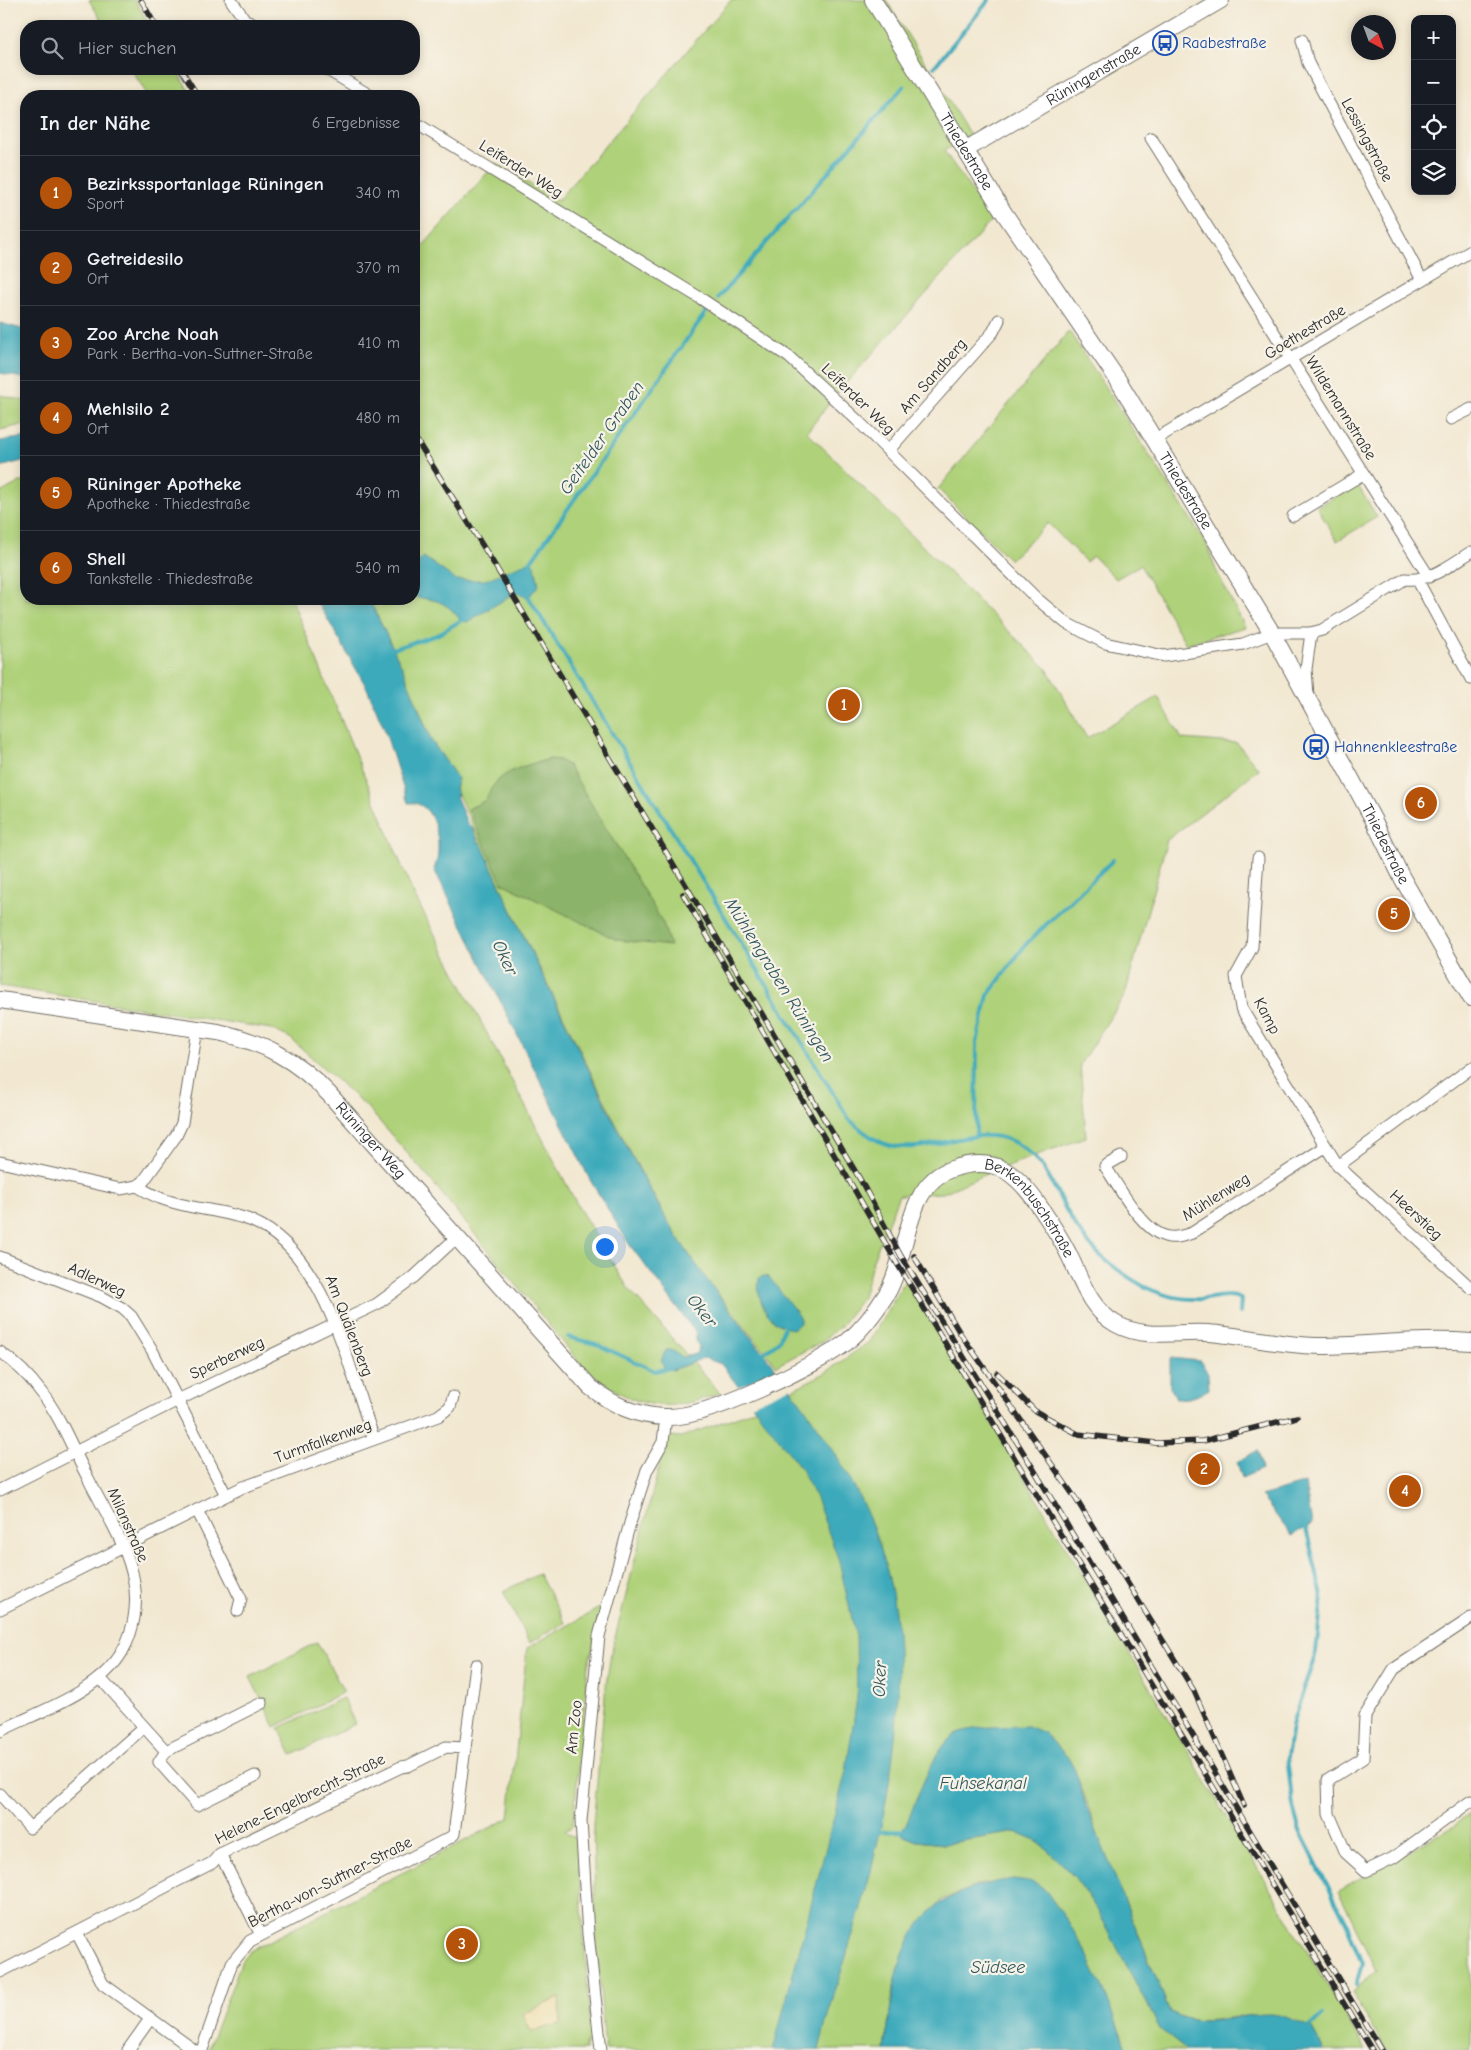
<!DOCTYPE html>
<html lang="de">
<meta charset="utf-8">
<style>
:root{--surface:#171b24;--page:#20242c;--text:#f1f3f6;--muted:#9ea1a6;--line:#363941;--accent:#b45309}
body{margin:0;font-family:"Comic Neue",sans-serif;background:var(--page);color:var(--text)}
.controls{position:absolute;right:15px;top:15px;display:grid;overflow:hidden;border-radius:10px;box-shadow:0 2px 8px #0003}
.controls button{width:45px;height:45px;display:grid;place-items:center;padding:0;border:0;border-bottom:1px solid var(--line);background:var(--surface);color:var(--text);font:25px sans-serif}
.compass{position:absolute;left:1351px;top:15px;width:45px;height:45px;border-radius:50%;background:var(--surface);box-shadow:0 2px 8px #0003;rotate:139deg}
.you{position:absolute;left:604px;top:1246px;width:18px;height:18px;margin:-12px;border:4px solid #fff;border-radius:50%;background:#1a73e8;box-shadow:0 0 0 8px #1a73e833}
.badge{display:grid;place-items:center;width:32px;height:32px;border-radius:50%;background:var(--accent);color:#fff;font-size:16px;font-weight:700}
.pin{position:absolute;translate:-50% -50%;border:2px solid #fff;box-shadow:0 1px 5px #0006}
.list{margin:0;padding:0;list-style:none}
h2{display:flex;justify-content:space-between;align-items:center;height:65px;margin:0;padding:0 20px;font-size:21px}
h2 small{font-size:16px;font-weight:400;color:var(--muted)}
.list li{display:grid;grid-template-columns:32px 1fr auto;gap:15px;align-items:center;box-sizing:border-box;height:75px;padding:0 20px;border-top:1px solid var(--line)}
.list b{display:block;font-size:19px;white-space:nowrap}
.list p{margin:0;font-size:16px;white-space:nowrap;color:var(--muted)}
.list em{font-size:16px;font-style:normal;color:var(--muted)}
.icon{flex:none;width:28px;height:28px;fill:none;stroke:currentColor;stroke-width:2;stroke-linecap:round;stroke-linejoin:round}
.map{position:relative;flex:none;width:1471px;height:2050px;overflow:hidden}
.search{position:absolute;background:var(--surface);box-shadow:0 2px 8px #0003;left:20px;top:20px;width:400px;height:55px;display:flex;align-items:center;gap:12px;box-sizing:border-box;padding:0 18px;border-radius:20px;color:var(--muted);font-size:19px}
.panel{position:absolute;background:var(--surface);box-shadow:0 2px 8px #0003;left:20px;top:90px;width:400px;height:515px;border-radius:20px}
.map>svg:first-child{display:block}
.green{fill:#afd179;stroke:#6d7e52}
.forest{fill:#8bb369;stroke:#5b6f4a}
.sand{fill:#eeda9e;stroke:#8c8264}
.water{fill:#3caabb;stroke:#346a73}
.pier{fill:#f2e8d1}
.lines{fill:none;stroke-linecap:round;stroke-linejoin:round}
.stream{stroke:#3caabb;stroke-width:4}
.street-casing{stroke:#716d65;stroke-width:13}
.secondary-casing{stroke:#716d65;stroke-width:18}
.street{stroke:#fff;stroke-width:11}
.secondary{stroke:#fff;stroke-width:16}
.rail-casing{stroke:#2b2b2b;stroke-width:5.5}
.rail{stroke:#f7f3e8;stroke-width:4;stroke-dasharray:11;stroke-linecap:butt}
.labels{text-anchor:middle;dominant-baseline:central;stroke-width:4.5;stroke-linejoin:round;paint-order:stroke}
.transit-label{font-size:16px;fill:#164399;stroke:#f7f3e8;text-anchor:start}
.street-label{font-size:16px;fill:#2b2b2b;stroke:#f7f3e8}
.water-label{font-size:18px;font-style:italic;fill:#31575d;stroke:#f7f3e8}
</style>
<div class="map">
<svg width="1471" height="2050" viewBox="0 0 1471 2050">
<rect width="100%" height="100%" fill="#f7f3e8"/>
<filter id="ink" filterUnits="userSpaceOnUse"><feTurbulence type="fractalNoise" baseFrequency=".02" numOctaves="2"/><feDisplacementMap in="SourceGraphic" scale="10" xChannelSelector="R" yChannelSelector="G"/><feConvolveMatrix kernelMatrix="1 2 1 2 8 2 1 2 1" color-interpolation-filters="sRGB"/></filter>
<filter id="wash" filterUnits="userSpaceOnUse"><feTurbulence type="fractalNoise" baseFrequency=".0096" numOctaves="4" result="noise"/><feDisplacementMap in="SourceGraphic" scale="20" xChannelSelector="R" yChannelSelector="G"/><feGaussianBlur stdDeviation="1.12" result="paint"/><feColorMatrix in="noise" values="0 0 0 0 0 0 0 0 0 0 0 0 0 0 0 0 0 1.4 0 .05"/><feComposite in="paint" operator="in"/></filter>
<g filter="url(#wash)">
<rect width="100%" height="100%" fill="#f2e8d1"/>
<g class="green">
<path d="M89,0H135L150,26H105Z"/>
<path d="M731,0H886L970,135L944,151L992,220L839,391L807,432L1047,669L1087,738L1158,697L1182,739L1237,743L1259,769L1167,840L1125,995L1080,1064L1086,1137L986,1174L943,1193L899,1195L873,1260L863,1297L840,1327L821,1342L776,1366L695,1265L668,1222L628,1148L520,928L455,788L458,779L431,740L404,671L369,599H414V256L496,163L557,201Z"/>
<path d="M131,69H176L192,96H148Z"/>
<path d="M1069,331L1206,543L1216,570L1245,627L1186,644L1140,565L1116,579L1093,556L1086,562L1048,523L1010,560L938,489Z"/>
<path d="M0,395L26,401V424L0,430Z"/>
<path d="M20,482H26V599H290L293,603L413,893L579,1208L628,1288L720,1393C658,1417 627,1405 580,1363L434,1184L366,1106L290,1038L271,1029L0,986V493Z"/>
<path d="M1357,484L1377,517L1337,541L1317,507Z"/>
<path d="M906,1279L1366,2050H1324L1311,2027C1293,2024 1267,2015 1250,2016C1218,2017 1200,2028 1170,2012C1148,1957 1125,1901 1102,1846C1084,1801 1082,1767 1044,1733L906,1825L900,1831L904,1836L917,1841L944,1844L1016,1832L1033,1839L1046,1848L1076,1879L1098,1911L1160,2029L1186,2050H1127C1104,1988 1085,1944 1045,1890L984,1883L942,1900L893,1988L885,2050H605L596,1939L593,1825L606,1685L611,1653L667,1436L681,1437L744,1414L825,1373L869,1342Z"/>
<path d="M539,1574L565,1623L529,1643L503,1591Z"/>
<path d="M605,1605L588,1665L573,1826L565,1831L577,1840L591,2036L585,2047L586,2050H208L242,1960L250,1951L509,1818L527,1648Z"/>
<path d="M317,1642L344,1692L275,1727L250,1677Z"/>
<path d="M343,1698L355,1724L292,1755L279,1728Z"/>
<path d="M1471,1813V2050H1386L1352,1992L1376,1971L1339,1891L1452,1827Z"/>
</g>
<path class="forest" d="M550,759L559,760L568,765L663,923L670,946L617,940L502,883L468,809L486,800C495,771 524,766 550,759Z"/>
<path class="sand" d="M559,1998L561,2023L531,2032L523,2014Z"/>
<g class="water">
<path d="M0,323L26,330V379L0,373Z"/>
<path d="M26,437V460L0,467V441Z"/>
<path d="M424,557L456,580H485L531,561L535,566L539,585L528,598L519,593L514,594L467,622L461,621C449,604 438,599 417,598L414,592V565Z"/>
<path d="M316,599H369L404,671L431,740L458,779L455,788L458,795L456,796L468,825L472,828L479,843H481C512,914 547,984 581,1054C609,1111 637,1170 670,1225C750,1355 879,1458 896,1620C905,1710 889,1803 866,1890C851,1944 832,1996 819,2050H773L846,1771L857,1698L856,1637L839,1561L816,1498L800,1467L721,1364L704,1358L673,1370L664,1368L661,1360L666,1350H671L683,1357L696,1354L699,1347L696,1340V1333L629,1244L590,1180L434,869C444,849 436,799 408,803L384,728L367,688Z"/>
<path d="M764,1276L769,1277L800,1317V1323L793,1329C769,1326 755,1300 759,1278Z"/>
<path d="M1170,1358L1201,1361L1208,1374L1209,1389C1198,1396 1189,1400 1176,1398L1170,1387Z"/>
<path d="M1258,1450L1262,1469L1242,1478L1237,1462Z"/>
<path d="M1305,1483L1312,1524L1292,1536L1261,1496Z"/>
<path d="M1027,1726L1044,1733L1067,1756L1075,1770L1087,1808L1170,2012C1205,2031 1233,2014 1270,2014C1283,2014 1299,2023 1311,2027L1324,2050H1186L1160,2029L1098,1911L1076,1879L1046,1848L1033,1839L1016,1832L944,1844L917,1841L904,1836L900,1831L906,1825C916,1802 934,1744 958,1733C979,1725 1005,1727 1027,1726Z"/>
<path d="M1013,1879C1019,1880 1029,1880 1035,1883C1045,1887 1050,1897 1056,1905C1089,1949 1108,1999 1127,2050H885C897,1955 903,1894 1013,1879Z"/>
</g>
<path class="pier" d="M780,1368L793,1386L749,1406L736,1388Z"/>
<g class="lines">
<g class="stream">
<path d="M934,67L989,0"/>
<path d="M718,298L904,86"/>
<path d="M529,564L706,312"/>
<path d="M526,593L849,1119C859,1128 870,1138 883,1143C925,1159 968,1124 1009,1140C1045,1153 1056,1196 1075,1225C1083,1237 1096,1253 1108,1262C1138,1286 1164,1301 1204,1299C1217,1298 1229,1293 1241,1299L1240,1313"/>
<path d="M389,650L437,635L465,618"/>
<path d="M976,1136L977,1042L988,995L1026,944L1113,860"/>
<path d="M568,1337L596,1344L655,1371L670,1368"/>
<path d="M761,1355L779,1341L784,1327"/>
<path d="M1303,1525L1306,1528L1322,1596L1316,1653L1293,1721L1287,1757L1293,1807L1299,1829L1347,1924L1362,1964L1356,1985"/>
<path d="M874,1832L904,1831"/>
<path d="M1308,2029L1323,2015"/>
</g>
</g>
</g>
<g filter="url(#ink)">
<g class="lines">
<defs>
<g id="street">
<path d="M231,0L245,20L256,26"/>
<path d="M1302,40L1308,63L1324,94L1422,280"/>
<path d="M326,69L371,96"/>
<path d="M414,122L700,298L789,357L857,420L1036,598L1066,623L1105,643L1164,656L1243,644L1272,633H1311L1322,630L1405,579C1430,582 1450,565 1471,552"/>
<path d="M1151,138L1429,577"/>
<path d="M1451,419L1471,409"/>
<path d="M1154,440L1471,251"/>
<path d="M888,451L993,332L999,320"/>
<path d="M1293,516L1363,474"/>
<path d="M1418,581L1471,679"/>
<path d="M1308,696L1306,669L1311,633"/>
<path d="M1258,858L1252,947L1236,976L1241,1008L1338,1166L1471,1288"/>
<path d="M1121,1157L1105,1166C1118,1186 1142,1230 1165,1236C1174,1239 1183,1236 1192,1233L1325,1147"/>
<path d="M0,1162L120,1189L137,1186L143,1182L176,1136L182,1123L197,1029"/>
<path d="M1338,1166L1471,1068"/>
<path d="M137,1186C144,1190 152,1195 160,1198C189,1210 223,1209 252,1221C327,1253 348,1369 374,1439"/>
<path d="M0,1257L102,1297L122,1308L131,1316L152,1350L226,1495"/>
<path d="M0,1352C16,1363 30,1377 41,1392C61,1417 73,1450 88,1478C104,1511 128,1545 134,1582C138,1605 134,1631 122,1652C99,1692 40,1711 0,1731"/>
<path d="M0,1490L178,1400L377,1304L414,1277L456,1238"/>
<path d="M197,1510L241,1599L238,1611"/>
<path d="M0,1609L241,1488L438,1416L450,1407L453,1397"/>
<path d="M1471,1618L1394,1669L1365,1716L1363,1758L1328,1780L1329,1814L1346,1853L1366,1871L1393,1858L1471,1801"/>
<path d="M100,1678L166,1751L159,1762L197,1805L255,1776"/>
<path d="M166,1751L262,1703"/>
<path d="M0,1794L30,1828L144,1727"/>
<path d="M220,1854L261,1935"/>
<path d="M77,1933L103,1984L194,2050"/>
<path d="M0,1972L212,1863L220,1854L401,1767L408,1766L446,1747L465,1748L476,1665"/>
<path d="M128,2050L150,2019"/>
<path d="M202,2050L232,1963L250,1941L451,1837L454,1834L465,1748"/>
<path d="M601,2050L588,1934L581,1821L599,1636L630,1523L647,1470L663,1442L666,1417"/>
</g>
<g id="secondary">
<path id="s1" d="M873,0L1004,213L1118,380L1272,633L1373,819L1401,876L1471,998"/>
<path id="s2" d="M965,150L1221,0"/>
<path id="s3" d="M0,1000L218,1032C263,1042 297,1060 329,1094L590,1387C613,1405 636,1416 665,1417C706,1419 814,1367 847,1342C861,1330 876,1311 886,1295C909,1257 904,1184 952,1169C997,1154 1018,1174 1042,1210C1052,1225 1062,1240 1070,1257C1082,1282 1090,1309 1116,1324C1145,1340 1176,1331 1208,1333C1247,1336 1282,1346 1322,1346C1372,1345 1422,1338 1471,1342"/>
</g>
</defs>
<use href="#street" class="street-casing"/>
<use href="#secondary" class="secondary-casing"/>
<use href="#street" class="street"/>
<use href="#secondary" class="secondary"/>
<defs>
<g id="rail">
<path d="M141,0L156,26"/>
<path d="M181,69L198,96"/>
<path d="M414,436L491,559L684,882L861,1181L901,1256L1033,1468L1381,2050"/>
<path d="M683,894L898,1265L1372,2050"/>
<path d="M914,1256L960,1333L1076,1499L1194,1691L1244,1806"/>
<path d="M997,1373L1035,1411L1078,1434L1156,1443L1203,1441L1297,1417"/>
</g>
</defs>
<use href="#rail" class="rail-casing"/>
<use href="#rail" class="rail"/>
</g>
</g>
<defs>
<symbol id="bus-ring" viewBox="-11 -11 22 22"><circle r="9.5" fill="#f7f3e8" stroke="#1a4fb4" stroke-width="1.5"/><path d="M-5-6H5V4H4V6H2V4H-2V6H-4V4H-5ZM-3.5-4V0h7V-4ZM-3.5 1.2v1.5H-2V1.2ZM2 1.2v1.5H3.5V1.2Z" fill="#1a4fb4"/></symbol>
</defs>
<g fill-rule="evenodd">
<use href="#bus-ring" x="1151" y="29" width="28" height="28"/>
<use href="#bus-ring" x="1302" y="733" width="28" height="28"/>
</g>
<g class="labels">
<g class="transit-label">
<text x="1182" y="43">Raabestraße</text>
<text x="1334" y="747">Hahnenkleestraße</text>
</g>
<g class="street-label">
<text stroke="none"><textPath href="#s2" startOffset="149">Rüningenstraße</textPath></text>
<text transform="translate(1367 140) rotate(62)">Lessingstraße</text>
<text stroke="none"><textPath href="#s1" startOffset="178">Thiedestraße</textPath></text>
<text transform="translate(521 169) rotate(32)">Leiferder Weg</text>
<text transform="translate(1305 332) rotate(-31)">Goethestraße</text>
<text transform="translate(933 376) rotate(-49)">Am Sandberg</text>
<text transform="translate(858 399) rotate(44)">Leiferder Weg</text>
<text transform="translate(1341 408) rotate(58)">Wildemannstraße</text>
<text stroke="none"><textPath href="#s1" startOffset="582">Thiedestraße</textPath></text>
<text stroke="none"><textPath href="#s1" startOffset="988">Thiedestraße</textPath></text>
<text transform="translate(1267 1016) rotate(62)">Kamp</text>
<text stroke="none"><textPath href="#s3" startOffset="412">Rüninger Weg</textPath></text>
<text transform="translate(1216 1197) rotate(-32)">Mühlenweg</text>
<text stroke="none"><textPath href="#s3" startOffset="1330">Berkenbuschstraße</textPath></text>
<text transform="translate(1416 1215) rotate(43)">Heerstieg</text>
<text transform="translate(97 1280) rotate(25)">Adlerweg</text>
<text transform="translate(349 1326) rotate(69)">Am Quälenberg</text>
<text transform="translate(227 1358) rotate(-25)">Sperberweg</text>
<text transform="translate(323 1441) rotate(-20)">Turmfalkenweg</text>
<text transform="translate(128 1525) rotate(66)">Milanstraße</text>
<text transform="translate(574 1727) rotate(-84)">Am Zoo</text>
<text transform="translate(300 1799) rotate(-26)">Helene-Engelbrecht-Straße</text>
<text transform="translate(330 1882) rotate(-27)">Bertha-von-Suttner-Straße</text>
</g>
<g class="water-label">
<text transform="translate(602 438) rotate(-55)">Geitelder Graben</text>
<text transform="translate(505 958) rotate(65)">Oker</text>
<text transform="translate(779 980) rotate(58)">Mühlengraben Rüningen</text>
<text transform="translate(702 1311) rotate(52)">Oker</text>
<text transform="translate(880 1679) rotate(-88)">Oker</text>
<text x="983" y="1783">Fuhsekanal</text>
<text x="998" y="1967">Südsee</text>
</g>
</g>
</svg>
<div class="controls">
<button>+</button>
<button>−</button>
<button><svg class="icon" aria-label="locate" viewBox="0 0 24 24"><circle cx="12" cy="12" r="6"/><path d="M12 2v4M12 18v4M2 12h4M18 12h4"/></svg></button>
<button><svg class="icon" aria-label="layers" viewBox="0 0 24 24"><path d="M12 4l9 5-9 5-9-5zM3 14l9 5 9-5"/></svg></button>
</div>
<svg class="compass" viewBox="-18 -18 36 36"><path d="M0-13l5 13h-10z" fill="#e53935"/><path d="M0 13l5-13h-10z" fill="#9ea1a6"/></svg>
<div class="you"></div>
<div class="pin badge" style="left:844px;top:705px">1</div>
<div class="pin badge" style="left:1204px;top:1469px">2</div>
<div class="pin badge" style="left:462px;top:1944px">3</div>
<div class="pin badge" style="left:1405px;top:1491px">4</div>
<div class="pin badge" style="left:1394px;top:914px">5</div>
<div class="pin badge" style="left:1421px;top:803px">6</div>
<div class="search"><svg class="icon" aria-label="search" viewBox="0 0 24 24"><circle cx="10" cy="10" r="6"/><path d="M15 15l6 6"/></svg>Hier suchen</div>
<section class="panel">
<h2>In der Nähe<small>6 Ergebnisse</small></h2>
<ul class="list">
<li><span class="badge">1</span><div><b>Bezirkssportanlage Rüningen</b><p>Sport</p></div><em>340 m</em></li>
<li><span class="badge">2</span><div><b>Getreidesilo</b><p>Ort</p></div><em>370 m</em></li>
<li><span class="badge">3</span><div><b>Zoo Arche Noah</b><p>Park · Bertha-von-Suttner-Straße</p></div><em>410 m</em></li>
<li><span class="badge">4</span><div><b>Mehlsilo 2</b><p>Ort</p></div><em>480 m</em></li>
<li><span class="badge">5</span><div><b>Rüninger Apotheke</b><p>Apotheke · Thiedestraße</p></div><em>490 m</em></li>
<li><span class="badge">6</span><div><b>Shell</b><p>Tankstelle · Thiedestraße</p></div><em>540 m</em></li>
</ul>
</section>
</div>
